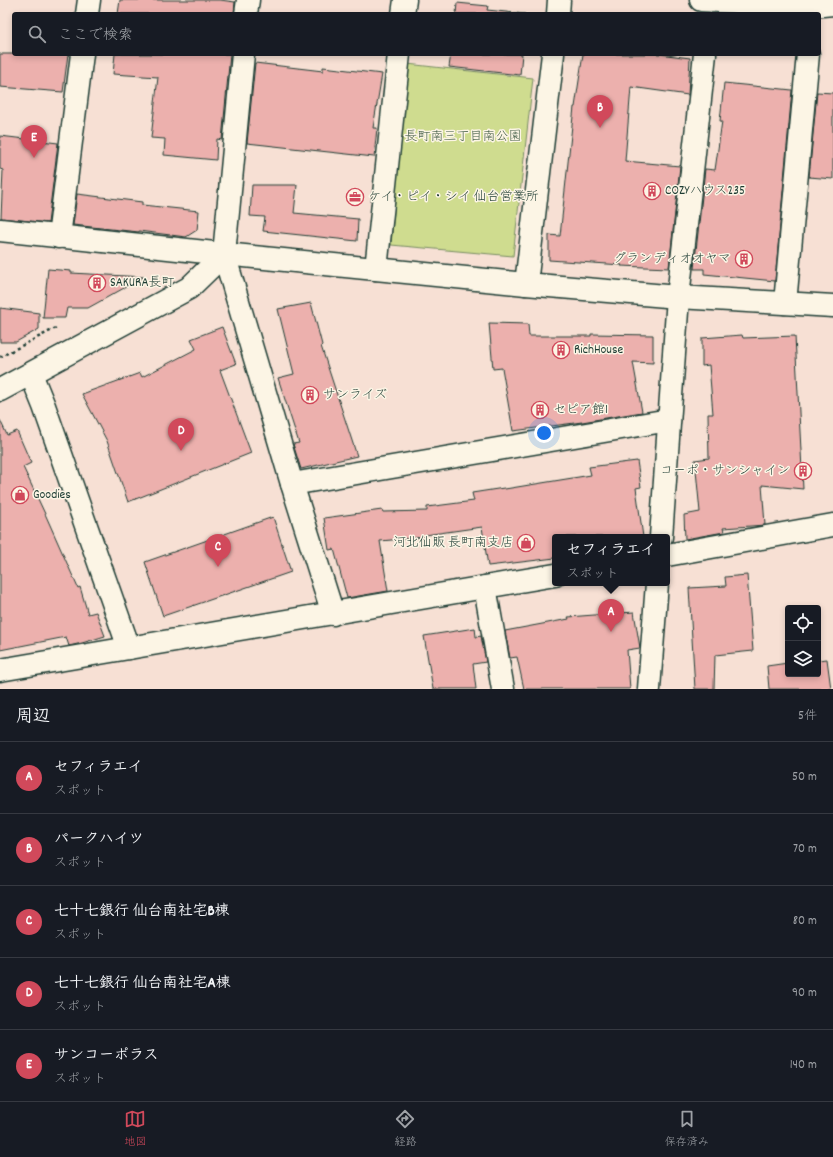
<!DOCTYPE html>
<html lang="ja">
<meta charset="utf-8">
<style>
:root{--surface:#171b24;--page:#242831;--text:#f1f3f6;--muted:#9ea1a6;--line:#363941;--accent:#d1495b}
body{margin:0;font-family:Dekko,"Klee One",sans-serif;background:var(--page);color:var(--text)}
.controls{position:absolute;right:12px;bottom:12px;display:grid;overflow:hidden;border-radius:4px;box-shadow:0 2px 6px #0003}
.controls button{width:36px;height:36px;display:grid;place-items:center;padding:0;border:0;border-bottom:1px solid var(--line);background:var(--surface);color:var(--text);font:20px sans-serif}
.you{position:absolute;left:544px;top:433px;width:14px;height:14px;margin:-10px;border:3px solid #fff;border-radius:50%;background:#1a73e8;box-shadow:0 0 0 6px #1a73e833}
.badge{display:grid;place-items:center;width:26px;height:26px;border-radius:50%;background:var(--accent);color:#fff;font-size:13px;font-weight:700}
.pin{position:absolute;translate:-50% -33px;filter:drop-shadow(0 1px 2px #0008)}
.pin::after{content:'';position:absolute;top:21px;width:14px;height:12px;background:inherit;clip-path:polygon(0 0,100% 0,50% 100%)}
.popup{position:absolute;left:552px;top:534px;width:118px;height:52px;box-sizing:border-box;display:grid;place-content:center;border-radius:4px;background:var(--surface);filter:drop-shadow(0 1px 3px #0005);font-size:13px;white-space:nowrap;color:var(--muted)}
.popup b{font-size:15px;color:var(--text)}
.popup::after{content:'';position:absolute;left:50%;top:100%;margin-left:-8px;border:8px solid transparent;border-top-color:var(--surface)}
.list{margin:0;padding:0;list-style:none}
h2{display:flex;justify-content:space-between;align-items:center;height:52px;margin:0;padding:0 16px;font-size:17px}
h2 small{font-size:13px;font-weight:400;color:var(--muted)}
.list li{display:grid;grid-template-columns:26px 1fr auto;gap:12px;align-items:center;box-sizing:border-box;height:72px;padding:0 16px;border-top:1px solid var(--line)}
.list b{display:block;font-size:15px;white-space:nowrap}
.list p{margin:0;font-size:13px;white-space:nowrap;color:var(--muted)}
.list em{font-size:13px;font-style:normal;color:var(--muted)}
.icon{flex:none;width:22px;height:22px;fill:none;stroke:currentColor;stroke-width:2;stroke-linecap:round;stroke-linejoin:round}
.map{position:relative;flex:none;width:833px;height:689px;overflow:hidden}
.search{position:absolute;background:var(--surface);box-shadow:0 2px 6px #0003;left:12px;right:12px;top:12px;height:44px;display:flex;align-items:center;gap:10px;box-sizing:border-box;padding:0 14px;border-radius:4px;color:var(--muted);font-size:15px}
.sheet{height:412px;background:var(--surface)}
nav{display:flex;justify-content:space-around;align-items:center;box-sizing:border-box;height:56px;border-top:1px solid var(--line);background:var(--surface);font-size:11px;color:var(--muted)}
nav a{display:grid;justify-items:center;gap:2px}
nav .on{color:var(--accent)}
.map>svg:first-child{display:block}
.green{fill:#cfdc8f;stroke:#778c62}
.building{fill:#ecb0ad;stroke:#1f3d34}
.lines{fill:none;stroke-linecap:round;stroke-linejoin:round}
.street-casing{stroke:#1f3d34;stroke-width:25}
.secondary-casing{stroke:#1f3d34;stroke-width:25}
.path{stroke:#1f3d34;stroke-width:2.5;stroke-dasharray:3 3;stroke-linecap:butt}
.street{stroke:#fcf5e5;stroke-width:22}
.secondary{stroke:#fcf5e5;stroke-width:22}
.labels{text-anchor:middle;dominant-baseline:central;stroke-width:3;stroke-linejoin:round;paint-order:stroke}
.park-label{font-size:13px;fill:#425d46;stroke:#fcf5e5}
.poi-label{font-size:13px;fill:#1f3d34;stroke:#fcf5e5;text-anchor:start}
</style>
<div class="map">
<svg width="833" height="689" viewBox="0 0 833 689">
<rect width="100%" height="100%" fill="#f7e0d4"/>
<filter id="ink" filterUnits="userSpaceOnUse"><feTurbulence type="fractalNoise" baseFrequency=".025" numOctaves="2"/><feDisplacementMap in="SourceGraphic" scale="8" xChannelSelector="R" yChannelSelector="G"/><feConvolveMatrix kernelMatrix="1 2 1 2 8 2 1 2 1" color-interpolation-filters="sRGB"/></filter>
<g filter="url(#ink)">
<path class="green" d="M407,64L533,78L513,256L391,245Z"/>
<g class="building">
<path d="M120,0H220L235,2L234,14H118Z"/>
<path d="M457,3L488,6L487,10L525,14H456Z"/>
<path d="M0,54H68L63,92L0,87Z"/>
<path d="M115,54H230L222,140L217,139L216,160L164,155L165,139L151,138L158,77L113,74Z"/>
<path d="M451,54H522L520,75L449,67Z"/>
<path d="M583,54H659L690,58L688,95L631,87L625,161L680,166L669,268L621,266L622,265L549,260V235L560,236L574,107H575Z"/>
<path d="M255,63L323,71V67L382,74L373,128H377L374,157L247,143Z"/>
<path d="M724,83L792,90L775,281L704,274V269H694L705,169L715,170L722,121H720Z"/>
<path d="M817,92L833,93V179L809,177Z"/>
<path d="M0,136L58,143L48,223L1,218L3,170L0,169Z"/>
<path d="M252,185H297L294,213L358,219L357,241L263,231L265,217L250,216Z"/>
<path d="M77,194L142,202V205L199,211L197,230L186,237L139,231V232L73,225Z"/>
<path d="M48,269L71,271V273L144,277L88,308H67L65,318H43Z"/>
<path d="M311,303L322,345L321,346L357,456L301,469L293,444L299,443L278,378L294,374L278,309Z"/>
<path d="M0,308L39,313V329L16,342H0Z"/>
<path d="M489,323L528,324L529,336H591V334L653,335V363L633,362L642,412L582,422L513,431L502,368L493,369Z"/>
<path d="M222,327L236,364L220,370L251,453L128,502L107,441L82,394L140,373L142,377L196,349L191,339Z"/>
<path d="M742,335L743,338L795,336L803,489L762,485L765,525L723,528L724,532L685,539L684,515L700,512L695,460L709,458L708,414H713L709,365L702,366V338Z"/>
<path d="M0,420L7,435L17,431L31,463L23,467L46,516L78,588L80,587L88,614L96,612L105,636L82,643L69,646L66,637L0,650Z"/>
<path d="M637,461L641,487L636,488L643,537H555V558L488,566L482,527L425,535V537L380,541L388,591L347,598L334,549L329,550L324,518L382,510L383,512L427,511V507L474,501L472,493L504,488L505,489L591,475L589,467Z"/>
<path d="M273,517L291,572L163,616L145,562Z"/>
<path d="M747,575L753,651L715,655L714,689H695L689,588L726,586L725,577Z"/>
<path d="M634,612L640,648L627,650L630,689H524L517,657L510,658L505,631L569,619L568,617Z"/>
<path d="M475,628L476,637L481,636L486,662L473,664L476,689H433L424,636Z"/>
<path d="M827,659L831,689H769L767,666L788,663V674H818V660Z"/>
</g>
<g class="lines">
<defs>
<g id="street">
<path d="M87,14L89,0"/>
<path d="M246,14L248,0"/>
<path d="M403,14L405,0"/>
<path d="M558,14L559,0"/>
<path d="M243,54L224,254L292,484L333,614"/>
<path d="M59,237L82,54"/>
<path d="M376,269L399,54"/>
<path d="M526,284L553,54"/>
<path d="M785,303L808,54"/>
<path d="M31,374L44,406L129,648"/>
<path d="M292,484L669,420"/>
<path d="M661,537L678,297L705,54"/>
<path d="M667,555L833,525"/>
<path d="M485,587L503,689"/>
<path d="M0,670L555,575"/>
<path d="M649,689L657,583"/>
</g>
<g id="secondary">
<path d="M701,0L812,6L833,4"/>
<path d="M0,230L224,254L526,284L678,297L833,306"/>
<path d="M0,390L189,288L224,254"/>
</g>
</defs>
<use href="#street" class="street-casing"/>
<use href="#secondary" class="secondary-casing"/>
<path class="path" d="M0,357L56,328"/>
<use href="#street" class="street"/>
<use href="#secondary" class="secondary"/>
</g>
</g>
<defs>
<symbol id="building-ring" viewBox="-11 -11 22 22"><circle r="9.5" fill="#fcf5e5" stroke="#d1495b" stroke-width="1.5"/><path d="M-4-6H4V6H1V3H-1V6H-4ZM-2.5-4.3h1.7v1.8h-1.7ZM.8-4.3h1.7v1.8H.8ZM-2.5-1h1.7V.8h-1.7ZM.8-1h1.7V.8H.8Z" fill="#d1495b"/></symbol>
<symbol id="office-ring" viewBox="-11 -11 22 22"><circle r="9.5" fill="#fcf5e5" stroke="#d1495b" stroke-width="1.5"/><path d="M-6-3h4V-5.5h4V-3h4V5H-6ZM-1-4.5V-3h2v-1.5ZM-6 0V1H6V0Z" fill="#d1495b"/></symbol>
<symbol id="shop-ring" viewBox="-11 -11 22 22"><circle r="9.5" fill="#fcf5e5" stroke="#d1495b" stroke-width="1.5"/><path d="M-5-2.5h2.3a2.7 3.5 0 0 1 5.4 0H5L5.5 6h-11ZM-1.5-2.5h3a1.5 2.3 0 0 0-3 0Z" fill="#d1495b"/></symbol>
</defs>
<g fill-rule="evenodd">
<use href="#building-ring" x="642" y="181" width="20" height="20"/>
<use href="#office-ring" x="345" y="187" width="20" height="20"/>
<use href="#building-ring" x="734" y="249" width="20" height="20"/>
<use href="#building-ring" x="87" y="273" width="20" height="20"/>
<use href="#building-ring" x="551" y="340" width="20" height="20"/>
<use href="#building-ring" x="300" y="385" width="20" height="20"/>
<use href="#building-ring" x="530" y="400" width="20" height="20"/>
<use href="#building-ring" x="793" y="461" width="20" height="20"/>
<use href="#shop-ring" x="10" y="485" width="20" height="20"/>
<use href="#shop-ring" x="516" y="533" width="20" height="20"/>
</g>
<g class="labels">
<g class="park-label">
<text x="463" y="137">長町南三丁目南公園</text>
</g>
<g class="poi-label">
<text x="665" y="191">COZYハウス235</text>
<text x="368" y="197">ケイ・ピイ・シイ 仙台営業所</text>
<text x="731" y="259" text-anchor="end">グランディオオヤマ</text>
<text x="110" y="283">SAKURA長町</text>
<text x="574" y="350">RichHouse</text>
<text x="323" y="395">サンライズ</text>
<text x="553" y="410">セピア館1</text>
<text x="790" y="471" text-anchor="end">コーポ・サンシャイン</text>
<text x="33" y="495">Goodies</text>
<text x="513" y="543" text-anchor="end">河北仙販 長町南支店</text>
</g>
</g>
</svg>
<div class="controls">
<button><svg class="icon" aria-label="locate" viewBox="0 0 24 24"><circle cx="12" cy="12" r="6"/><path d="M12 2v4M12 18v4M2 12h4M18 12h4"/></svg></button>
<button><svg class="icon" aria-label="layers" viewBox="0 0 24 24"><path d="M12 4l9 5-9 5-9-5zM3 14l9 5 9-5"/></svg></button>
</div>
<div class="you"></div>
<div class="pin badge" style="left:611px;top:632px">A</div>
<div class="popup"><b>セフィラエイ</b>スポット</div>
<div class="pin badge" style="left:600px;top:128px">B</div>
<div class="pin badge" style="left:218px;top:567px">C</div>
<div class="pin badge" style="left:181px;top:451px">D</div>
<div class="pin badge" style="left:34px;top:158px">E</div>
<div class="search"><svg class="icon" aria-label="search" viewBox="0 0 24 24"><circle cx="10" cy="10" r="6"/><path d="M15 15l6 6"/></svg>ここで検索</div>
</div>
<section class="sheet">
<h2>周辺<small>5件</small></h2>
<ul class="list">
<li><span class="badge">A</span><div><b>セフィラエイ</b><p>スポット</p></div><em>50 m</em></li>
<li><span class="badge">B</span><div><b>パークハイツ</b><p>スポット</p></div><em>70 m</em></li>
<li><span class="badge">C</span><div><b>七十七銀行 仙台南社宅B棟</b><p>スポット</p></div><em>80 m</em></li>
<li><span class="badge">D</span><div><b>七十七銀行 仙台南社宅A棟</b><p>スポット</p></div><em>90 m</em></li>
<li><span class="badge">E</span><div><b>サンコーポラス</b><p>スポット</p></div><em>140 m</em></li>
</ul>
</section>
<nav>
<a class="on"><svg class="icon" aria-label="map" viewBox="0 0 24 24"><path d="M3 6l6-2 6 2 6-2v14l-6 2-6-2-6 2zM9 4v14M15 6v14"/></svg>地図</a>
<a><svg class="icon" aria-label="directions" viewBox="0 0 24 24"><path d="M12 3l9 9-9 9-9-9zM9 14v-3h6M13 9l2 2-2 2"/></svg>経路</a>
<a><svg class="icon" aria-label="saved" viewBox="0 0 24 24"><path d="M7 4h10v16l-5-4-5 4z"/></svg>保存済み</a>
</nav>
